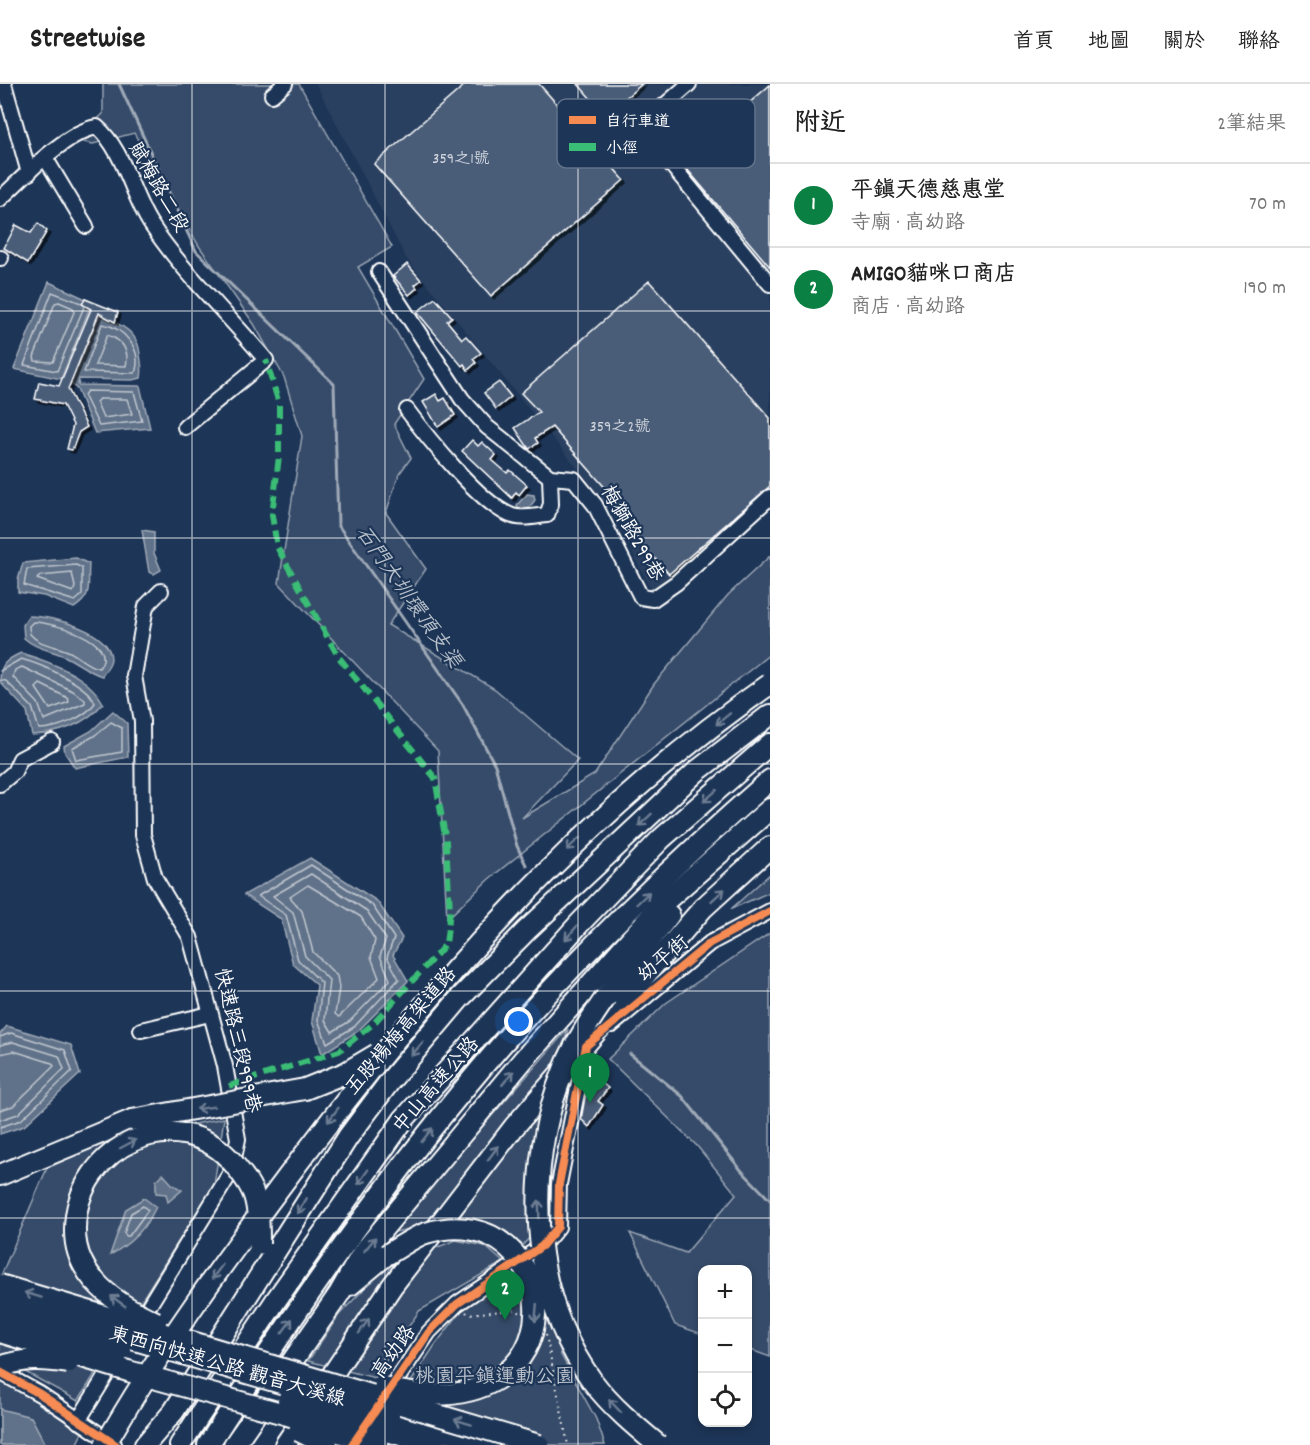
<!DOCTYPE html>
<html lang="zh-TW">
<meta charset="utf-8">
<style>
:root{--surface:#fff;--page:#f6f6f6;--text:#222;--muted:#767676;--line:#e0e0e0;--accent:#0b8043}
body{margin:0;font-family:Dekko,"LXGW WenKai TC",sans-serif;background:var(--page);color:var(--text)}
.controls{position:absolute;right:18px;bottom:18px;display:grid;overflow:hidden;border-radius:12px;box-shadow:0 3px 9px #0003}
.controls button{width:54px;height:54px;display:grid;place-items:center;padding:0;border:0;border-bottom:2px solid var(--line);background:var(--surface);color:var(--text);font:30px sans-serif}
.you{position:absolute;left:519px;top:938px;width:21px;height:21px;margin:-15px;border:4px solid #fff;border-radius:50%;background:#1a73e8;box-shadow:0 0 0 9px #1a73e833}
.badge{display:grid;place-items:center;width:39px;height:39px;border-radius:50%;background:var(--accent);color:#fff;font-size:20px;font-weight:700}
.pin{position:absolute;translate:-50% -50px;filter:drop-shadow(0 2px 3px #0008)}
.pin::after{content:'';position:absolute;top:32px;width:21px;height:18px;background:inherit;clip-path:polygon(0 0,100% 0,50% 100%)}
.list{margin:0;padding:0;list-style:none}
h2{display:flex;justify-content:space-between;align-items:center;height:78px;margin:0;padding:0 24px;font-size:26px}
h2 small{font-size:20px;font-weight:400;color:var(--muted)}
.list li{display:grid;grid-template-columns:39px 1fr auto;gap:18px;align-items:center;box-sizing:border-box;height:84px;padding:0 24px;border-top:2px solid var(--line)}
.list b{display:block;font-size:22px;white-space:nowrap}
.list p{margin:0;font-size:20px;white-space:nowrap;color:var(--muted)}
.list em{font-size:20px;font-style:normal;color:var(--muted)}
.icon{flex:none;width:33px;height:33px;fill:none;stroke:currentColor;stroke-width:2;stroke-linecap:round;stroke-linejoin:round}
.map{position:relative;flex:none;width:770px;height:1361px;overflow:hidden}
header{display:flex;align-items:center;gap:36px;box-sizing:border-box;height:84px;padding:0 30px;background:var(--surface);border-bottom:2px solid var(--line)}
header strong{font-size:28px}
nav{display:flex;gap:33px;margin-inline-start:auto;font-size:21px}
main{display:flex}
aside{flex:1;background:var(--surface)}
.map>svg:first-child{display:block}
.built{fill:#2a4161}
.green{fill:#364b69;stroke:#9aa5b4;stroke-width:1.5}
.water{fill:#617289;stroke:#a0aab8;stroke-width:1.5}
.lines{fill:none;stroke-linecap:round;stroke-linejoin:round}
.shore{stroke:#c0c7d0;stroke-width:1.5}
.stream{stroke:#a0aab8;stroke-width:3}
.building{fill:#4a5d79;stroke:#fff;stroke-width:1.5;filter:url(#shadow)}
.minor-casing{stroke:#fff;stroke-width:18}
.highway-casing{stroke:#fff;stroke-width:24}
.path{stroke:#fff;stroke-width:2;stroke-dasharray:1.5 4.5;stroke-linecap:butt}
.minor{stroke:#1d3557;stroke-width:14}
.highway{stroke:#1d3557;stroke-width:20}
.highway-bridge-casing{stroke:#fff;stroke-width:24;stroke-linecap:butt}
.highway-bridge{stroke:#1d3557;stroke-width:20}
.quiet{stroke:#3abd76;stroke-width:6;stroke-dasharray:12 6;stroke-linecap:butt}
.cycleway-casing{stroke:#1d3557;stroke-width:11}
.cycleway{stroke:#f68b52;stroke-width:8}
.oneway{stroke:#6c7c92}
.grid{fill:none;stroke:#fff;stroke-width:1.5;stroke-opacity:0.55}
.labels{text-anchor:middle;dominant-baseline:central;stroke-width:4.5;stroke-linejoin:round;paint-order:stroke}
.number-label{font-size:16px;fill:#d2d6de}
.street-label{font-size:20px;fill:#fff;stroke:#1d3557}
.park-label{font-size:20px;fill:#b9c0ca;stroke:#1d3557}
.water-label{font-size:21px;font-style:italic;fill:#b8c0ca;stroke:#1d3557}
.key{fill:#1d3557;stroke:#617289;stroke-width:1.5}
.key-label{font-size:16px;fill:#fff}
</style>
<header>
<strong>Streetwise</strong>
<nav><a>首頁</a><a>地圖</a><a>關於</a><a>聯絡</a></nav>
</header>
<main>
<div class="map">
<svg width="770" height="1361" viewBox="0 0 770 1361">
<defs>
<filter id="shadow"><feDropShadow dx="3" dy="3" stdDeviation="0" flood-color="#0009"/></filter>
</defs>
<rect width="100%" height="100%" fill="#1d3557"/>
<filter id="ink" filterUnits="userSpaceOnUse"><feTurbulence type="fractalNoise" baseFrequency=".0167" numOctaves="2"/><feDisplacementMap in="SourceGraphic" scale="12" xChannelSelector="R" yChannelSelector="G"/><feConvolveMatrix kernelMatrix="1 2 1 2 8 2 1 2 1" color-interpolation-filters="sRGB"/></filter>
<g filter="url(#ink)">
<path class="built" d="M316,0H770V407L653,510L610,424L406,174Z"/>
<g class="green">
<path d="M103,0H299L392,163L358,183L424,295L394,340L411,374L399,390L386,429L426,485L388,541L495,605L578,676L522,734L595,690L654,600L728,511L770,472V570L489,795L447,835L438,667L279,499L302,352L284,293L254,240L199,162L134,49L93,60L74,56L103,30Z"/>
<path d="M770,790V808L731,825Z"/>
<path d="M770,849V1273L748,1265V1186H702V1250L675,1241L630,1149L686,1169L736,1110L697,1062L608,975L666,919Z"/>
<path d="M568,945L537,1047L530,1153L523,1161L492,1140L448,1138L389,1149Z"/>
<path d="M224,1034L214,1101L78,1317L0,1274V1194L47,1084L104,1058Z"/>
<path d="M456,1156L485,1162L503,1178L419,1227L375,1294L308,1277L339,1231L384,1184Z"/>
<path d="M546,1174L561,1271L596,1335L605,1361H375L373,1356L435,1261L466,1221L527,1180Z"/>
<path d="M0,1297L12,1301L82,1349L76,1361H0Z"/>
</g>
<g class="water">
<path d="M49,198L92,218L61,295L14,285Z"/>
<path d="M100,230C119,241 138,246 140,270C141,279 143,285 141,294L132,296L79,295L78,301L140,302L150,344L95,349L77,305L71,300Z"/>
<path d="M527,410L534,411L535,416L529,424L519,426L517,421Z"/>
<path d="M142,446L154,448V469L161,486L154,490L149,488Z"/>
<path d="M76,474L89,480C87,501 94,511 74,524L44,512L18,508V496L23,479Z"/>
<path d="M29,532C52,532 111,547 111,575C110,582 105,587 102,592C89,588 80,580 68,574C53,566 37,566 24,554L23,541Z"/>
<path d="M21,569C50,578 88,591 103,619C87,640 58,650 32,651L27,627L0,598C0,581 5,576 21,569Z"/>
<path d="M113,627L127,639L128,673L75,684L65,669L64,662L91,647Z"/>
<path d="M310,774L377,817L402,854L393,871L408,897L358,947L322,970L312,937L317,901L293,880L281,835L244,811Z"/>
<path d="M7,942L71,961L80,990L24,1042L0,1050V950Z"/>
<path d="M163,1090L172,1100L182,1106L168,1118L166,1110L156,1109V1097Z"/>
<path d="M144,1114L156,1123C145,1145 132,1159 110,1171L126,1125Z"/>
<path d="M0,1325L31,1333L46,1361H0Z"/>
</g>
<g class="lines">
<g class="shore">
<path d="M59,218L73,224L74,228L53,278L35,277L34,273L55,219Z"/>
<path d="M81,219L52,208L24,281L57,287L84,223"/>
<path d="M102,240C125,244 143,266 135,289L84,288Z"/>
<path d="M107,251C122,256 130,265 126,282L95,281Z"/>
<path d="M87,307L134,308L142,337L99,342L84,311Z"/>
<path d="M99,315H127L132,330L103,334L96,318Z"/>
<path d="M76,481L82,484V511L75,517L24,501L27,485Z"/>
<path d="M72,489L75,503L73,508L37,495L40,492Z"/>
<path d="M33,538C52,538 121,557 99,584C88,583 80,573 70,568C56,561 40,562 30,550L29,542Z"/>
<path d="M22,583L73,607L85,616V619L44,636L38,619L13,593L15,586Z"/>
<path d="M0,587L21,575C40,580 88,600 95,619C85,634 56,645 39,645L32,623L6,597L0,596"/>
<path d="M40,600L68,614L69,618L50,625L36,604Z"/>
<path d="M111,638L122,644V668L76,676L72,664L94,652Z"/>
<path d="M311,781L372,821L394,854L387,873L399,895L354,943L327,959L318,936L322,899L298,876L286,831L258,812Z"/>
<path d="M311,790L367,827L386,855L380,872L390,896L350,937L332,948L325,936L329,896L305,872L293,828L273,812Z"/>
<path d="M308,801L361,833L375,856L371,873L379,894L339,933L335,930L339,904L337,892L313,868L302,827L290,813Z"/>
<path d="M0,953L11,949L65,966L72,987L21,1036L0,1043"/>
<path d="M0,961L13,958L59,972L64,985L18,1030L0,1036"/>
<path d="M0,970L14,967L52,979L54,982L13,1022L0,1026"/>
<path d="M143,1122L148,1126L129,1152H126L124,1149L131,1129Z"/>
</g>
<g class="stream">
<path d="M119,0L196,167L334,300L338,441L463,621L495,681L517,762L526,781"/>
<path d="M630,970L682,1012L741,1086L770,1116"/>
</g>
</g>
<g class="building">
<path d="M466,0H539L624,96L491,212L374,80Z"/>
<path d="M578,0H642L605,31Z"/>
<path d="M770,1V183L681,78Z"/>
<path d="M38,139L47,147L28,179L4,164L16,141L31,149Z"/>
<path d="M407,180L421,196L415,201L417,204L409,211L393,192Z"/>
<path d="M649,197L770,334V402L669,490L622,437L629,431L552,343L535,354L538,359L529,365L515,344L539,328L521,309Z"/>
<path d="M435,214L452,233L447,237L462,255L466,252L481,269L473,275L476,279L468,286L464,280L462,282L417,228Z"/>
<path d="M85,215L118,228L115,238L99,229L68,305L87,343L79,348L72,366L67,365L73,341L63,321L35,315L39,298L59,302L91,225L82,220Z"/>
<path d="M499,298L511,313L496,325L484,309Z"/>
<path d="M436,310L440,317L445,314L455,331L438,343L423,318Z"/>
<path d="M472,356L478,362L482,358L496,371L492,376L507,389L510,386L527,401L519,411L516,408L512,414L462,367Z"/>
<path d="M596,994L608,1004L598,1017L603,1021L589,1043L581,1035L586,1008Z"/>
</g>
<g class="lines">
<defs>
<g id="minor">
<path d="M4,0L29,89"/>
<path d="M689,0L640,43L770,200"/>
<path d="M272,11L285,0"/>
<path d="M46,75L86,142"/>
<path d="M0,115C24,93 65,48 97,43C124,66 131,109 150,139C183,189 227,229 266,276L185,343"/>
<path d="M0,174H1"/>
<path d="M379,188L462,315L487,343L550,393L574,395L595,421L641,513L653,515L676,499L770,413"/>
<path d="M407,326C427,353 480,419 510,431C521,436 536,432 547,431L551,420L550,393"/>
<path d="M0,700L14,688L20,675L52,658"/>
<path d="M612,941L710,859L770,827"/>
<path d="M141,946L210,930"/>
<path d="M139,1238L231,1088L238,1055L225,982L190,853L155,794L143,751L142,637L134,592L146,522L161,507"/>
<path d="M0,1288L40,1310L114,1360"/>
<path d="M387,1310L429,1248L457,1220L542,1162L558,1143L559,1100L586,963"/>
<path d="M78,1337L116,1275"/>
</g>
<g id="highway">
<path d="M606,913L669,831"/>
<path d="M0,1091L132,1036"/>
<path d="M350,1201L386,1171"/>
<path d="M389,1331L488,1361"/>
<path d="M380,1345L435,1361"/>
<path d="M145,1361L174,1327L348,1053L390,997L460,914L527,846L697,687L770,631"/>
<path d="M180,1361L276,1216L404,1035L579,840L661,755L770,660"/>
<path d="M208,1361C298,1222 394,1084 502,960C584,866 676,778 770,696"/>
<path d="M234,1361L339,1210L362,1170L523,976L662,820L770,725"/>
<path d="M285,1361L392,1202L514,1043L703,824L770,763"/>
</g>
</defs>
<use href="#minor" class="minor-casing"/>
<use href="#highway" class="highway-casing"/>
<g class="path">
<path d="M466,1228L468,1230L515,1226L521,1229"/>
<path d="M546,1251L568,1361"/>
</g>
<use href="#minor" class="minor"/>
<use href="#highway" class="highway"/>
<defs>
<g id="highway-bridge">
<path d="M606,913C591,935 575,958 565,983C524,1082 528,1209 593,1298C611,1322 635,1342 658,1361"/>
<path d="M132,1036L305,1005L345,989L377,970"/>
<path d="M0,1201L539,1361"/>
<path d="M0,1216L389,1331"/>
<path d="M0,1231L121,1267"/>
<path d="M156,1238C116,1220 74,1193 75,1145C76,1061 179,1014 234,1080C242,1090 252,1102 255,1115C259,1130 259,1145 259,1160"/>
<path d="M0,1248L128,1287L288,1331L378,1361"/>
<path d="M0,1283C24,1274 43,1275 68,1279"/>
<path d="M384,1304C592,1353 565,1108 426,1149C413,1153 399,1164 386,1171"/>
<path d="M288,1316L380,1345"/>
<path d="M299,1347L327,1361"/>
<path d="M105,1361C157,1270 218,1186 280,1103C420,915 576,734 770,600"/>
</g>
</defs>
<use href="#highway-bridge" class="highway-bridge-casing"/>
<use href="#highway-bridge" class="highway-bridge"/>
<path class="quiet" d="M229,1002L339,967L373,940L446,860L450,827L446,758L435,694L338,572L277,463L272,431L279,372V320L266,276"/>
<defs>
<g id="cycleway">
<path d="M0,1288L40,1310L116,1361"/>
<path d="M352,1361L429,1248L457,1220L542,1162L558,1143L559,1100L586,962L710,859L770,827"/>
</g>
</defs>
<use href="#cycleway" class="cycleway-casing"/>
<use href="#cycleway" class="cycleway"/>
</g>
<defs><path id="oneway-shaft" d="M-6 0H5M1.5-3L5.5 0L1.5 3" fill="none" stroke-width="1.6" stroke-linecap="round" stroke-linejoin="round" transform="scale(1.5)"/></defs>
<g class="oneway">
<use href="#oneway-shaft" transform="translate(723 635) rotate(141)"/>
<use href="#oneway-shaft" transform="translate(710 712) rotate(139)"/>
<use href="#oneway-shaft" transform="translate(645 736) rotate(137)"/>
<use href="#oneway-shaft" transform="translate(573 760) rotate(138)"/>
<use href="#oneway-shaft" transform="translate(718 811) rotate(-42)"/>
<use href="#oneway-shaft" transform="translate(643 814) rotate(-44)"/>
<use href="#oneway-shaft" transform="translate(571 849) rotate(131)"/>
<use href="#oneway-shaft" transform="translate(417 965) rotate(130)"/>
<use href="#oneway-shaft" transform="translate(508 994) rotate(-50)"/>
<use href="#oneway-shaft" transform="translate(205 1024) rotate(171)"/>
<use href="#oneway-shaft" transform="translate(333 1031) rotate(127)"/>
<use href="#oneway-shaft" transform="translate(427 1051) rotate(-52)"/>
<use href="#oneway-shaft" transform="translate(128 1060) rotate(-28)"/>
<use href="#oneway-shaft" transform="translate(493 1069) rotate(-53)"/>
<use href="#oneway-shaft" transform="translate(363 1093) rotate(125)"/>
<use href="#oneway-shaft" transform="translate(302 1122) rotate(122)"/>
<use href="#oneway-shaft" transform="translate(539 1125) rotate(-92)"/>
<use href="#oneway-shaft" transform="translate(370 1160) rotate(-51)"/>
<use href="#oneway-shaft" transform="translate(217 1188) rotate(127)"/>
<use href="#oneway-shaft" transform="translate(33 1211) rotate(-163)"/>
<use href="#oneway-shaft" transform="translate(118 1217) rotate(-145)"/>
<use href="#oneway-shaft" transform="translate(536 1229) rotate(95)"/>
<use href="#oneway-shaft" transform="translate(287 1242) rotate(-54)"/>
<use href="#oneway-shaft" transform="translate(364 1242) rotate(-55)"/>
<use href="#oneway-shaft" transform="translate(615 1322) rotate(-133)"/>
<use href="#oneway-shaft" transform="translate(463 1338) rotate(-163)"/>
</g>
</g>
<path class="grid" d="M192,0V1361M385,0V1361M578,0V1361M0,227H770M0,454H770M0,680H770M0,907H770M0,1134H770"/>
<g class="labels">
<g class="number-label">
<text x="461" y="75">359之1號</text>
<text x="620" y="343">359之2號</text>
</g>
<g class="street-label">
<text transform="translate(157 104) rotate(60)">賦梅路二段</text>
<text transform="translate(631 450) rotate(60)">梅獅路299巷</text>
<text transform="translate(664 876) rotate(-40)">幼平街</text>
<text transform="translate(402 948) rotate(-50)">五股楊梅高架道路</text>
<text transform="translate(236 957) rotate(77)">快速路三段999巷</text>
<text transform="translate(437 1002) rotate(-49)">中山高速公路</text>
<text transform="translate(395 1269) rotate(-55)">高幼路</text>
<text transform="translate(227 1284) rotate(16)">東西向快速公路 觀音大溪線</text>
</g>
<g class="park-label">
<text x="495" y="1294">桃園平鎮運動公園</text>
</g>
<g class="water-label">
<text transform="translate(407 514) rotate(55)">石門大圳環頂支渠</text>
</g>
</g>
<rect x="557" y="15" width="198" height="69" rx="9" class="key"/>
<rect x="569" y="32" width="27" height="8" fill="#f68b52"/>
<rect x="569" y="59" width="27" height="8" fill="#3abd76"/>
<g class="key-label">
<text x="606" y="42">自行車道</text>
<text x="606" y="69">小徑</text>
</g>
</svg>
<div class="controls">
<button>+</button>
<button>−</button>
<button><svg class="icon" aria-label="locate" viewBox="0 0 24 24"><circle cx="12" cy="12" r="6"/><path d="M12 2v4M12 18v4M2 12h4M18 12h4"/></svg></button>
</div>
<div class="you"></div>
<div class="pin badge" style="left:590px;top:1019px">1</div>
<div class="pin badge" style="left:505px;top:1236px">2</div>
</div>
<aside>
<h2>附近<small>2筆結果</small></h2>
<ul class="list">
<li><span class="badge">1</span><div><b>平鎮天德慈惠堂</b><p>寺廟 · 高幼路</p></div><em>70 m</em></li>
<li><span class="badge">2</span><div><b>AMIGO貓咪口商店</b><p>商店 · 高幼路</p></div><em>190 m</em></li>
</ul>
</aside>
</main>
